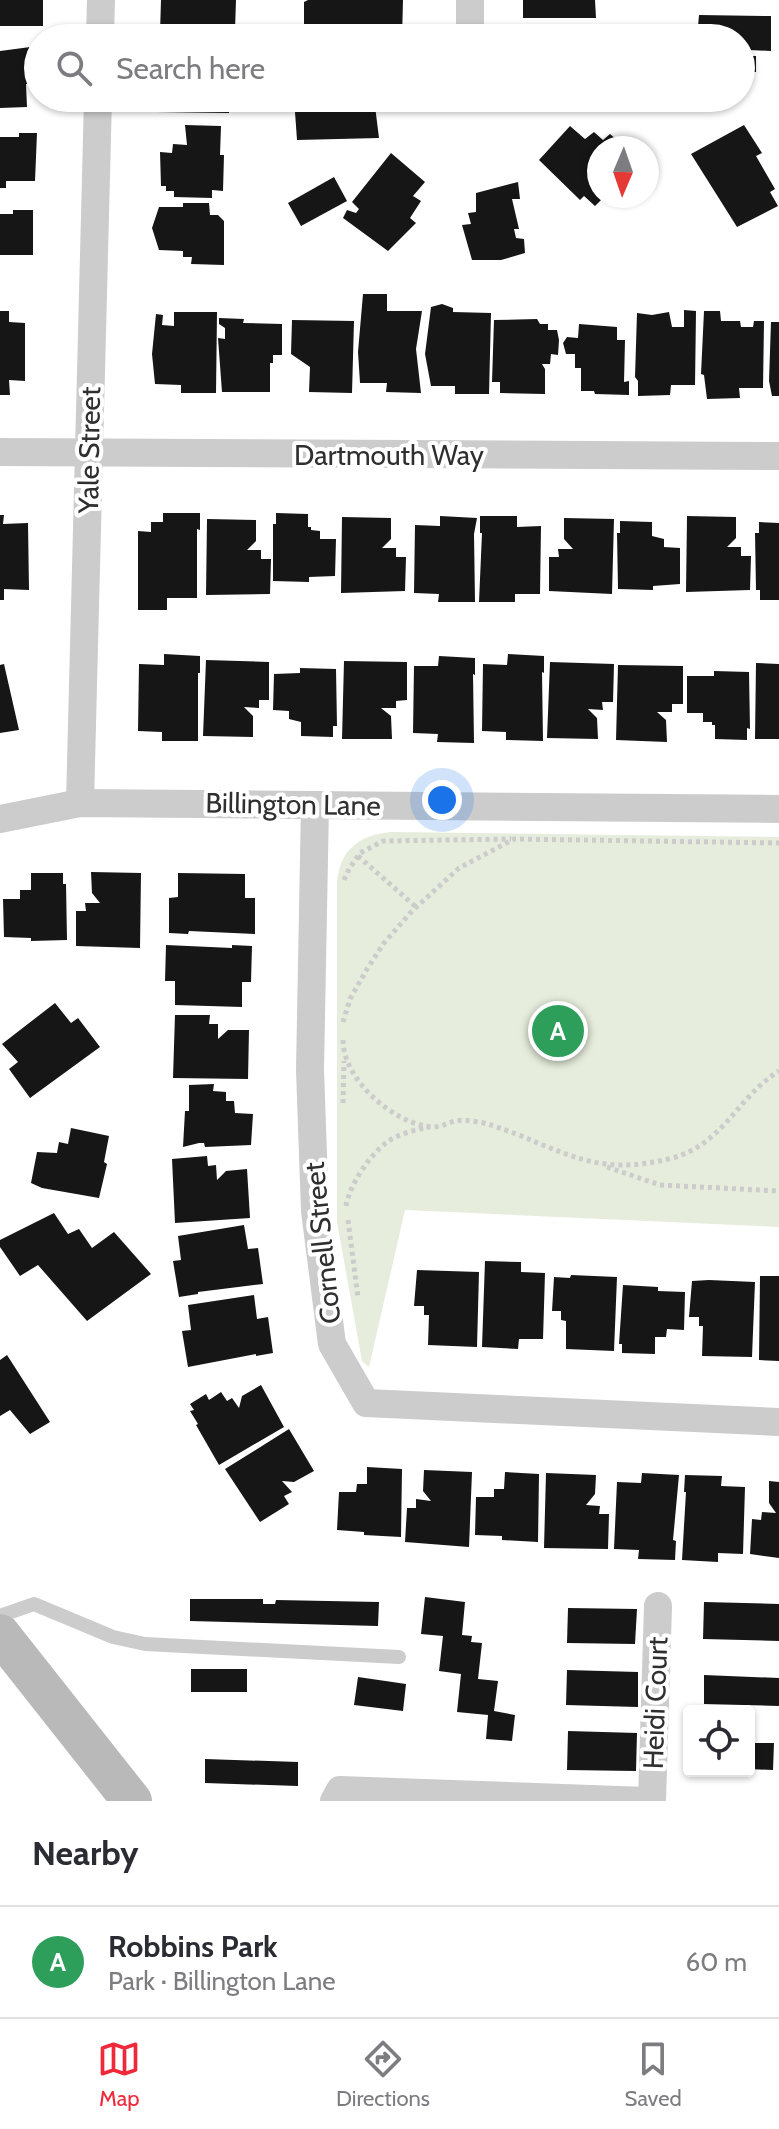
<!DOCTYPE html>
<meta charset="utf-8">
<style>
:root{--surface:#fff;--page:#f2f2f3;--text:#2b2b33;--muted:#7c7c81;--line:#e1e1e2;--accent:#ef293a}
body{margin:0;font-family:Cabin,sans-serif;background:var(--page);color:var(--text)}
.controls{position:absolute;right:24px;bottom:24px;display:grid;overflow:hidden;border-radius:8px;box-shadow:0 2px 6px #0004}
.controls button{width:72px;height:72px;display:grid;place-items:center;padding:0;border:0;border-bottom:2px solid var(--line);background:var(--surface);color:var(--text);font:40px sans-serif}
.compass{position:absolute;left:587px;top:136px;width:72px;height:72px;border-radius:50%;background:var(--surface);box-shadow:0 2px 6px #0004;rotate:182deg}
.you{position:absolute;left:442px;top:800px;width:28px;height:28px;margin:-20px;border:6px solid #fff;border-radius:50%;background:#1a73e8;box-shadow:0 0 0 12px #1a73e833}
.badge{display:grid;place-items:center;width:52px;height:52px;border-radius:50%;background:var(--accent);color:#fff;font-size:26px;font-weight:700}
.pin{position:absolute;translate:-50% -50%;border:4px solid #fff;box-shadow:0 2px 8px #0006}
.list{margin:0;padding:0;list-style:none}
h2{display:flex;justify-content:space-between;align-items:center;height:104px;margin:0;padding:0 32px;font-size:34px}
h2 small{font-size:26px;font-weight:400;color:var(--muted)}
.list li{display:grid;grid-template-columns:52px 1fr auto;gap:24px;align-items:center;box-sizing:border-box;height:112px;padding:0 32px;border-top:2px solid var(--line)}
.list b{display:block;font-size:30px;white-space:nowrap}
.list p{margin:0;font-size:26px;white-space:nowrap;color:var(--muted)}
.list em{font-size:26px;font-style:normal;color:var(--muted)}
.icon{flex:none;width:44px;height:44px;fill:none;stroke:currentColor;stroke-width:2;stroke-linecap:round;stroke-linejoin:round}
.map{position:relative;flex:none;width:779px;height:1801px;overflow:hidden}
.search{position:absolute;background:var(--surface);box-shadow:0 2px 6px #0004;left:24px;right:24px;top:24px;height:88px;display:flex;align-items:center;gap:20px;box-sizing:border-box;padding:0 28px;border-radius:44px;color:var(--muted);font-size:30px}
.sheet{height:216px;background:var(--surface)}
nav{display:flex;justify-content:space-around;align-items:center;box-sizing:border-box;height:112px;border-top:2px solid var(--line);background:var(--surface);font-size:22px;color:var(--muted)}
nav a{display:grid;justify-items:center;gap:4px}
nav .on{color:var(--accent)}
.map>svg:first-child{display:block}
.green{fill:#e6eddc}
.building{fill:#161616}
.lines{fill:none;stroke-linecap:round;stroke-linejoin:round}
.path{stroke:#ccc;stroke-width:5;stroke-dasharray:4 4;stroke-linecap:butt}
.service{stroke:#ccc;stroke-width:14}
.minor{stroke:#ccc;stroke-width:28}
.secondary{stroke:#b9b9b9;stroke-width:40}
.labels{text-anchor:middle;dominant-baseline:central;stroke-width:8;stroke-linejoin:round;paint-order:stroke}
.street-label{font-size:28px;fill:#2f2f2f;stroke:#fff}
</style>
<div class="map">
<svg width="779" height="1801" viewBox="0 0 779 1801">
<rect width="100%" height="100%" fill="#fff"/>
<path class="green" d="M391,832L779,837V1227L405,1210L369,1367L362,1361L337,1222V884C339,850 359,835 391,832Z"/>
<g class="building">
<rect x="0" y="0" width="43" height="26"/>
<path d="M161,0H236L235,30L226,29L225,34L208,33L209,37L200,36L201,33H160Z"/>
<path d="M308,0H403L402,38H317L304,25V2Z"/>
<path d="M523,0H595L596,18H523Z"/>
<path d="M699,15L771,16V51L749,50L748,56H756V72H748L749,90H741V38H697Z"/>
<path d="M38,46L37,84H26L27,107L0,108V51Z"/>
<path d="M157,98H229V113L157,112Z"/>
<path d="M294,98H374L379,138L297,140Z"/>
<path d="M580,98H636L635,109H602L595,101H580Z"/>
<path d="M185,125L221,126L220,155H224L223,191L212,190V198L174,197V191H166V186H161L160,152L172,153L173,144L187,145Z"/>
<path d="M744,125L762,153L756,156L775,189L770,192L778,206L737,227L691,154Z"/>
<path d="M570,126L585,139L594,132L603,140L610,134L626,148H599V196H605L595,206L584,196L580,200L539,160Z"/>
<path d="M19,133H37L35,181H6V188H0V137H19Z"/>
<path d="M391,153L425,182L413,196L421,201L410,218L416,223L388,251L343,218L347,210L356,213L359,209L352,202Z"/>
<path d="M334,177L347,201L301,226L288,203Z"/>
<path d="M518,182L520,199H512L519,229H514L516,238L524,239L525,253L501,260H472L462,225L471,224L468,213L476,212V193Z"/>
<path d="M183,203H209L210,215H218L224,221V265L191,264L192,257H183V251L159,250L152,228L159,207H183Z"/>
<path d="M13,210H33V255H0V214H13Z"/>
<path d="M363,294H387V311H422L416,349L421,393L386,392L387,383H360L358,352Z"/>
<path d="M442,304L453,308V312L491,313L489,394H455V386H431L425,354L431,307Z"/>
<path d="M684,310L696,311L695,385H671L670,395L638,396V381L635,377L637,313L652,315L669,312L672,327H684Z"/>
<path d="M0,311H9V322L25,323V381L9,380L10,395H0Z"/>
<path d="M704,311H720L721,321H740L741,327H753L754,321H764L763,388H739L740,398L707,399L704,375L701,374Z"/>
<path d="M174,312H217L216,393H181V385L155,384L152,354L156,314L163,315L162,325L174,326Z"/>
<path d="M219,318L244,319L243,323L282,324V355H273V363H270V392H222L218,338L225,339V328L219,324Z"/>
<path d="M537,319L540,324H548V330H557L559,340L558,355L551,354L550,364H542L545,369V394L500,393V382H492L494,320Z"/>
<path d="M292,320L354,321L352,393L309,392L310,367L291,354Z"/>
<path d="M771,322H779V396H772L769,381Z"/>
<path d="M579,324L617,327V340H625L624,382L629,381V395L595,394L594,391H581V368H575V354H566L563,343L567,337L578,338Z"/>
<path d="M163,513H200V530L197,529V598H167V610H138V531L151,532V522H163Z"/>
<path d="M276,513L308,514V527H311V530L320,531V539H336L335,576L309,577V582L273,581V524H276Z"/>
<path d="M0,515H4L3,524L28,523L29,590L4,589V600H0Z"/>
<path d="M440,516L477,518L474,534L475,602H438L439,594L414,593L415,525L440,526Z"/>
<path d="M480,516H517V527L541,526L540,594H515V602H479L482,533H480Z"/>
<path d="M687,516L736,517V538L727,547H741V556H751L750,590L686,592Z"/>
<path d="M342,517L391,518V539L382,548H396V557H406L405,591L341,593Z"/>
<path d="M564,518L614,519L612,594L549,591V557H559L558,549H573L564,539Z"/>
<path d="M207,519L256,520V541L247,550H261V559H271L270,594L206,595Z"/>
<path d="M620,521L652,522V536L664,539V547L680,548V584L653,586V590L618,589L617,533H620Z"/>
<path d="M759,522L779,523V600H760V590H756L755,533H759Z"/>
<path d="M164,654L200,656V673H198V741H162V732L138,731L139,664L164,665Z"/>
<path d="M508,654L544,656V673L542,672L543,741L506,740V732L482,731L483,664L507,665Z"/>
<path d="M439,656L475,658V675L473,674L474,743L437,742L438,734L413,733L414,666H438Z"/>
<path d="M206,660L269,662V700H259V708L244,707L253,716V737L203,736Z"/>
<path d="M344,661L407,662V700L396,701V708H381L391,716L392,739H342Z"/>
<path d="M550,662L614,664L613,702H602L603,710L588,709L597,718L598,739L547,738Z"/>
<path d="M756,663L779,664V739H755Z"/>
<path d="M4,664L19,730L0,733V665Z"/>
<path d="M618,665L683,666V704H672V712H657L666,720L667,742L616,740Z"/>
<path d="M300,668L336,669L337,726H333V737L301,736V722L289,719V711L273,710L274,674L300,673Z"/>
<path d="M714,671L749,672L750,729L747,728V740L715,739V725H712V722H703V713H687V676H714Z"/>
<path d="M91,872L141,873L140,948L76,946V911H86L85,903H100L92,893Z"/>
<path d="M31,873H63V884H66L67,940L31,941V938L4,937L3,899H20V890H31Z"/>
<path d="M178,873L245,874V898H255V934L189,931L188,934L169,933V898L178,897Z"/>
<path d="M166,945L232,948V945L252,946L251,982H242V1007L175,1005V981H165Z"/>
<path d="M55,1003L71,1023L78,1018L100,1047L30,1098L9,1069L18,1062L2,1044Z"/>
<path d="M175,1015H210L209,1024H218V1039L228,1030H249L248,1079L173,1078Z"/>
<path d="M214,1084L213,1091L226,1092V1101H234L235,1113L253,1114L251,1145L205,1147L204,1143H199L183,1147L185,1111H189V1085Z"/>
<path d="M71,1128L109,1136L104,1162L107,1164L99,1198L42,1188L31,1183L37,1152L57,1153L59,1142L68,1144Z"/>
<path d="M207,1156L208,1166L216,1165L217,1180L226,1171L247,1169L250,1218L175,1223L172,1159Z"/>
<path d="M54,1213L68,1234L79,1229L92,1248L114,1232L151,1274L87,1321L38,1265L20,1276L0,1247V1240Z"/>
<path d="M244,1225L248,1249L258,1248L263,1284L198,1292V1294L179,1297L173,1261L181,1260L178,1236Z"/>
<path d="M485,1261L521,1262V1272L545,1273L543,1339H519L518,1349L482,1347Z"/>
<path d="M417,1270L479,1272L477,1347L428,1345L429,1315H424V1306H414Z"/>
<path d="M571,1275L617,1277L614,1351L566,1349V1321L561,1320V1311H552L554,1277L570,1278Z"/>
<path d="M760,1276H779V1361L759,1360Z"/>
<path d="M709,1280L755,1282L752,1357L702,1356L703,1326H699V1317H689L692,1281Z"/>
<path d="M623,1285L658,1287V1291L685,1292L684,1330L667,1329L666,1337H655V1354L622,1353V1344H619Z"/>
<path d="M254,1295L257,1319L268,1317L273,1353L256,1356V1354L188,1367L182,1331L191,1330L188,1305Z"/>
<path d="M7,1355L50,1422L30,1434L10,1410L0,1416V1360Z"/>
<path d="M261,1385L284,1427L219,1465L196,1425L198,1424L190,1411L194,1410L190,1404L206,1394L209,1400L221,1392L227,1401L232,1398L239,1408L242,1396Z"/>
<path d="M289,1429L314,1471L294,1482L282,1481L292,1492L284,1496L289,1504L260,1522L225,1469Z"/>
<path d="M367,1467L402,1469L401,1537L364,1535V1532L337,1530L339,1492H356L357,1484H367Z"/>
<path d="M424,1470L472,1472L469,1547L405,1542L407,1508H416V1499L431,1501L423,1491Z"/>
<path d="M505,1472L539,1474L538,1542L502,1540V1536L475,1535L476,1497H494V1489H504Z"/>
<path d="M546,1473L596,1475L595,1494L586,1505L600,1506L599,1514H609L608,1549L544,1548Z"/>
<path d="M642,1473L679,1475L673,1540L676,1541L675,1560L638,1559L639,1550L614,1549L617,1482L641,1483Z"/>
<path d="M685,1475L722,1476L721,1486L745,1487L743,1554L718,1553V1562L682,1560L686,1492H684Z"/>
<path d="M769,1481L779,1482V1558L750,1554L752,1519L761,1520L762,1512L776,1513L769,1503Z"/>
<path d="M425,1597L465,1602L462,1635L472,1636L471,1642L482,1643L478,1679L498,1681L494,1711L515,1715L512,1741L486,1739L488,1715L457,1712L461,1674L439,1671L443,1636L421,1634Z"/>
<path d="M190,1599H263V1604H275L276,1600L379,1602L378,1626L190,1621Z"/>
<path d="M704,1602L779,1604V1641L703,1639Z"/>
<path d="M568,1608L637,1609L635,1644L567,1643Z"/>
<rect x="191" y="1669" width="56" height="23"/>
<path d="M567,1670L638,1672V1707L566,1705Z"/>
<path d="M704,1675L779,1678V1706L704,1704Z"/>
<path d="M358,1677L406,1684L403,1711L354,1705Z"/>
<path d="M568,1731L637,1733L636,1771L567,1770Z"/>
<path d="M749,1743H774L773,1770L749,1769Z"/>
<path d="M205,1759L298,1762V1786L205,1783Z"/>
</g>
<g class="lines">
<g class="path">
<path d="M358,856L416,907"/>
<path d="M344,880L349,869L360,853L383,841L511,839"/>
<path d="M343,1022L350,999L367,969L384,943L411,912L459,868L514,839L779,843"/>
<path d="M343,1040C343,1080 394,1124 432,1127C442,1127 447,1123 455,1121C466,1119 481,1122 491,1125C561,1148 593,1179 672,1158C724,1144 737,1097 779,1071"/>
<path d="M343,1103L344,1061"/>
<path d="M607,1167L660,1185L779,1191"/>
<path d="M346,1206C350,1184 369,1156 387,1142C398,1134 415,1130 429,1127"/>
<path d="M348,1220L358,1297"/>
</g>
<path class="service" d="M0,1616L34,1604L113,1637L145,1644L399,1657"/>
<g class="minor">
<path d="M100,38L101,0"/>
<path d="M470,38V0"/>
<path d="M0,452L779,456"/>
<path d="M80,803L98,98"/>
<path d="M315,805L310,1070L315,1211L332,1344L366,1403L779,1422"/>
<path d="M0,819L80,803L779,809"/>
<path d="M334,1801L340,1790L646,1801"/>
<path d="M652,1801L658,1606"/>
</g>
<path class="secondary" d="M0,1634L132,1801"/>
</g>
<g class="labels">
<g class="street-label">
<text transform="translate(89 450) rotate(-89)">Yale Street</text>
<text x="389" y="455">Dartmouth Way</text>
<text transform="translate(293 804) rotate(1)">Billington Lane</text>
<text transform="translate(322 1243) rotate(-96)">Cornell Street</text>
<text transform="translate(655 1703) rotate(-88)">Heidi Court</text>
</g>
</g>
</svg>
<div class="controls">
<button><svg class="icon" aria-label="locate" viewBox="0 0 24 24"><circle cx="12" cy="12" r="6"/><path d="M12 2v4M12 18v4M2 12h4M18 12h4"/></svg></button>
</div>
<svg class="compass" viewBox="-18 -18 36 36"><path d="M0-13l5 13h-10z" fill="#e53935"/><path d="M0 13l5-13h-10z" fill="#7c7c81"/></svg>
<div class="you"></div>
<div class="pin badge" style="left:558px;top:1031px;background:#2e9e5b">A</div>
<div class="search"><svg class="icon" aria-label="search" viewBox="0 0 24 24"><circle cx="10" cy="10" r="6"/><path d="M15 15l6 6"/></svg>Search here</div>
</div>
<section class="sheet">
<h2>Nearby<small></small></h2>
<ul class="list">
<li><span class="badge" style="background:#2e9e5b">A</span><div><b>Robbins Park</b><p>Park · Billington Lane</p></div><em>60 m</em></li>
</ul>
</section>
<nav>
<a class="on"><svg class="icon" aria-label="map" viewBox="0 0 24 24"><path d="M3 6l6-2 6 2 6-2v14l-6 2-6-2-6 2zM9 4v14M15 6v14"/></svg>Map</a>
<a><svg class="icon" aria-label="directions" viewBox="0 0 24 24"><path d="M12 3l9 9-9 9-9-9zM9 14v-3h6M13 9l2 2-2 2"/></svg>Directions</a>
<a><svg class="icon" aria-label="saved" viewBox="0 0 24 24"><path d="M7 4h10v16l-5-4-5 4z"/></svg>Saved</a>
</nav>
